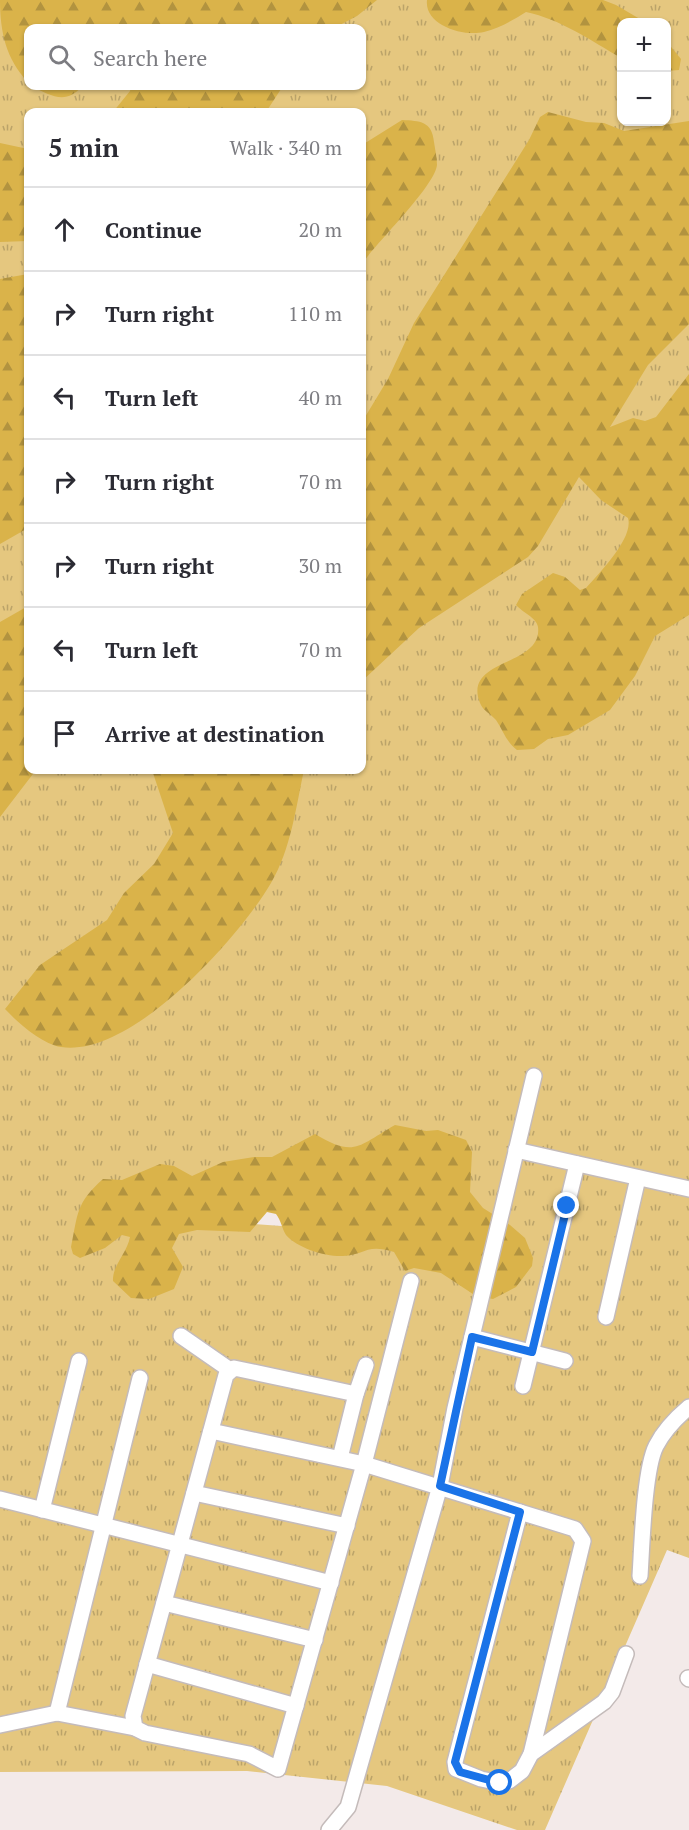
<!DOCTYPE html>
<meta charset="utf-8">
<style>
:root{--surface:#fff;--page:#f7f7f7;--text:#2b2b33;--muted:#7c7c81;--line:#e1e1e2}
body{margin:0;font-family:"PT Serif",serif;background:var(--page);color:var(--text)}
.controls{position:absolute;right:18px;top:18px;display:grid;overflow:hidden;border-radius:12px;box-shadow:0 2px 4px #0004}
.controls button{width:54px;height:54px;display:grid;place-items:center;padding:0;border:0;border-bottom:2px solid var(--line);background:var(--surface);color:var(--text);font:30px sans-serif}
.stop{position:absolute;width:18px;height:18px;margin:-14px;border:4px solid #1a73e8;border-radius:50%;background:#fff}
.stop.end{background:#1a73e8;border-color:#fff;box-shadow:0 2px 6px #0008}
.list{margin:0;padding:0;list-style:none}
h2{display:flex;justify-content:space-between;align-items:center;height:78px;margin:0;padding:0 24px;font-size:26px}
h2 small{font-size:20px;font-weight:400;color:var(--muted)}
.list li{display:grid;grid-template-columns:39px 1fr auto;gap:18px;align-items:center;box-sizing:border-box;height:84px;padding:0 24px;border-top:2px solid var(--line)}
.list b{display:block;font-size:22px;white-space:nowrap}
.list em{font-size:20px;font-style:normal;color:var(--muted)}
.icon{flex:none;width:33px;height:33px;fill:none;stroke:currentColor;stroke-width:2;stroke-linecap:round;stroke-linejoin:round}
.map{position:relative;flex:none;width:689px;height:1830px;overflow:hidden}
.search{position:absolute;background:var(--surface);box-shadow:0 2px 4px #0004;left:24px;top:24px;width:342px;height:66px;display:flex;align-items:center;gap:15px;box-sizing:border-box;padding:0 21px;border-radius:12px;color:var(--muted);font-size:22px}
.panel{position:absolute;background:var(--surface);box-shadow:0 2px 4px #0004;left:24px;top:108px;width:342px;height:666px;border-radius:12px}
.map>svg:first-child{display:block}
.grass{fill:url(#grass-tufts);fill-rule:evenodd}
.forest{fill:url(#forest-firs)}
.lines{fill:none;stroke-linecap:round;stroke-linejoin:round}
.street-casing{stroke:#c4bbba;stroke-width:18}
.street{stroke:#fff;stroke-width:15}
.route{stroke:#1a73e8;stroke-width:8}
</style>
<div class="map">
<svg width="689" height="1830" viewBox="0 0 689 1830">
<defs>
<pattern id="grass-tufts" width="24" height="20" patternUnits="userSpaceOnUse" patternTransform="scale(1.5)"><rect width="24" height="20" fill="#e5c77f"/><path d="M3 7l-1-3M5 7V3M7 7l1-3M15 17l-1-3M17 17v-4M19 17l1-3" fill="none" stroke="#bba369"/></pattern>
<pattern id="forest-firs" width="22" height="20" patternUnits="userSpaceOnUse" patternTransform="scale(1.5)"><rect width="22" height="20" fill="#dab34a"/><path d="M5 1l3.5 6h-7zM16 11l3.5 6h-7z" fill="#b2933f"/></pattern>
</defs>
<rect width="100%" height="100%" fill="#f3eae9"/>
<g class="grass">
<path d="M0,0L28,28V86H184L166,112H28V309L0,310Z"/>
<path d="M328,0H689V171L362,464V112H207L236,86H362V28H298ZM622,22H666V122H622Z"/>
<path d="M689,290V1558L667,1550L545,1830H517L387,1786L247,1771L0,1772V744L28,770H362V658ZM428,1172L404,1235L211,1221Z"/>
<path d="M28,465V638L0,654V490Z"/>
</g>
<g class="forest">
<path d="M0,0H377L357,16L334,28H28V82C6,59 0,32 0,0Z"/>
<path d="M427,0H603L616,5L645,22H622L621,58C592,41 560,19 526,12C513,20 500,28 484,32C463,37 424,25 427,0Z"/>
<path d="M667,42L681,59L679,70L667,71Z"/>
<path d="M32,86H82C67,105 50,96 32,86Z"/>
<path d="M131,86H283L266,112H113L130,91Z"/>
<path d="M548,112L586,122L604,123L624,131L689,121V324L648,365L610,427L633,418L645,421L656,417L689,374V615L655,636L635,676L610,710L568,735L548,739L534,749L517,750C506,742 503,730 496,720C491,714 483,711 480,703C462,658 543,667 538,627C537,618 522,612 516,605L522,594L553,573L565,577L580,590L586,588C599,573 634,538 628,518L601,500L579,477L538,546L528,557L419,628L362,681V422L388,379L414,323L529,140L540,117Z"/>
<path d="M402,120C420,121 432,121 434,142C435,149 437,158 437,165C435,186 376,243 362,264V145Z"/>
<path d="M0,143L28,149V241L0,242Z"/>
<path d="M28,274V528L0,544V279Z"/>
<path d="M28,606V770H36L0,817V622Z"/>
<path d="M152,770H304C296,807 291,849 271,883C239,938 131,1058 61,1047C42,1044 18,1023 5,1009L40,965L107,920L124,893L154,864L173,833Z"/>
<path d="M395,1125L426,1131L438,1130L466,1140L472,1152L470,1192L483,1208L510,1225L525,1238L533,1258L532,1266L516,1287L493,1299L476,1296L441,1273L414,1268L405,1271L394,1252C366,1243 365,1255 343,1256C326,1257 297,1248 286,1235C282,1229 281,1220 276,1214L267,1212L250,1232L197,1230L179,1234L172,1248L183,1267L174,1289L149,1299L131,1298L113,1281C112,1266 127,1253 130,1237L122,1235L105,1248L80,1258L73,1254L71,1247C78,1213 76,1203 103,1179L122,1180L160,1164L174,1166L192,1176L223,1162L254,1157H272L315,1134C355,1158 358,1146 395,1125Z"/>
</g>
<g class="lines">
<defs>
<g id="street">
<path d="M516,1150L689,1189"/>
<path d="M606,1317L638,1178"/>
<path d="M181,1336L230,1370"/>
<path d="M472,1337L565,1361"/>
<path d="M523,1386L577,1164"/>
<path d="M356,1394L234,1368L226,1375L133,1716L135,1728L145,1733L249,1754L278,1769L364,1464L411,1281"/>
<path d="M211,1431L364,1464L575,1529L583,1541L531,1754"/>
<path d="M340,1458L356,1394L366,1365"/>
<path d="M194,1493L347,1526"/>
<path d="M0,1499L331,1583"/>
<path d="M42,1510L79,1361"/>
<path d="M520,1512L455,1762L456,1769L481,1779L500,1783L509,1781L522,1771L531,1754L604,1702L612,1692L626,1654"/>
<path d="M640,1576C642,1546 644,1470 656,1446C664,1430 676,1418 689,1407"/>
<path d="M164,1603L315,1640"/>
<path d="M147,1664L296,1706"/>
<path d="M688,1678L689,1679"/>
<path d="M57,1713L140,1378"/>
<path d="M0,1725L57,1713L135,1728"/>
<path d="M329,1830L348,1807L440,1486L455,1408L534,1076"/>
</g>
</defs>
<use href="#street" class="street-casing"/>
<use href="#street" class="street"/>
</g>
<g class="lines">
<path class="route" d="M500,1783L460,1772L455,1762L520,1512L440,1486L472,1337L532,1352L567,1206"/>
</g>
</svg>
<div class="controls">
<button>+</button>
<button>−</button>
</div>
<div class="stop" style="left:500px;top:1783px"></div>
<div class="stop end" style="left:567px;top:1206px"></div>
<div class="search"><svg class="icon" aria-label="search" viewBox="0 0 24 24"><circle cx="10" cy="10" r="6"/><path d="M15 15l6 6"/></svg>Search here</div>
<section class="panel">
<h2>5 min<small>Walk · 340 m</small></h2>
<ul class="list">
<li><svg class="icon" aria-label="ahead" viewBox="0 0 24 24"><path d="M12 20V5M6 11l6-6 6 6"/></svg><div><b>Continue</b></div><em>20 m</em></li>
<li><svg class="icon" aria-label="right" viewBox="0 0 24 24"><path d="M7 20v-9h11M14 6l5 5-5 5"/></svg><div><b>Turn right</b></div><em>110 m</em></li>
<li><svg class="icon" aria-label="left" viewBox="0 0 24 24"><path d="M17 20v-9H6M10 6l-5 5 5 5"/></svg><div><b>Turn left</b></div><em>40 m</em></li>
<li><svg class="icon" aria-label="right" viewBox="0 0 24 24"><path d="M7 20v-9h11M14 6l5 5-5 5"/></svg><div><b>Turn right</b></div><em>70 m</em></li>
<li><svg class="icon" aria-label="right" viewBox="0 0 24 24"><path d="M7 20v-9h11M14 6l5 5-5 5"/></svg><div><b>Turn right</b></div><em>30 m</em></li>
<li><svg class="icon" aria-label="left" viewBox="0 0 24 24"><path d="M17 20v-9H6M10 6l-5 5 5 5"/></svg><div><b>Turn left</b></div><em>70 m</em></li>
<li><svg class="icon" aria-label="arrive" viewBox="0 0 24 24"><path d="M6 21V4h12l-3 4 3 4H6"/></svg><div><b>Arrive at destination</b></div></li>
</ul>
</section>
</div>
